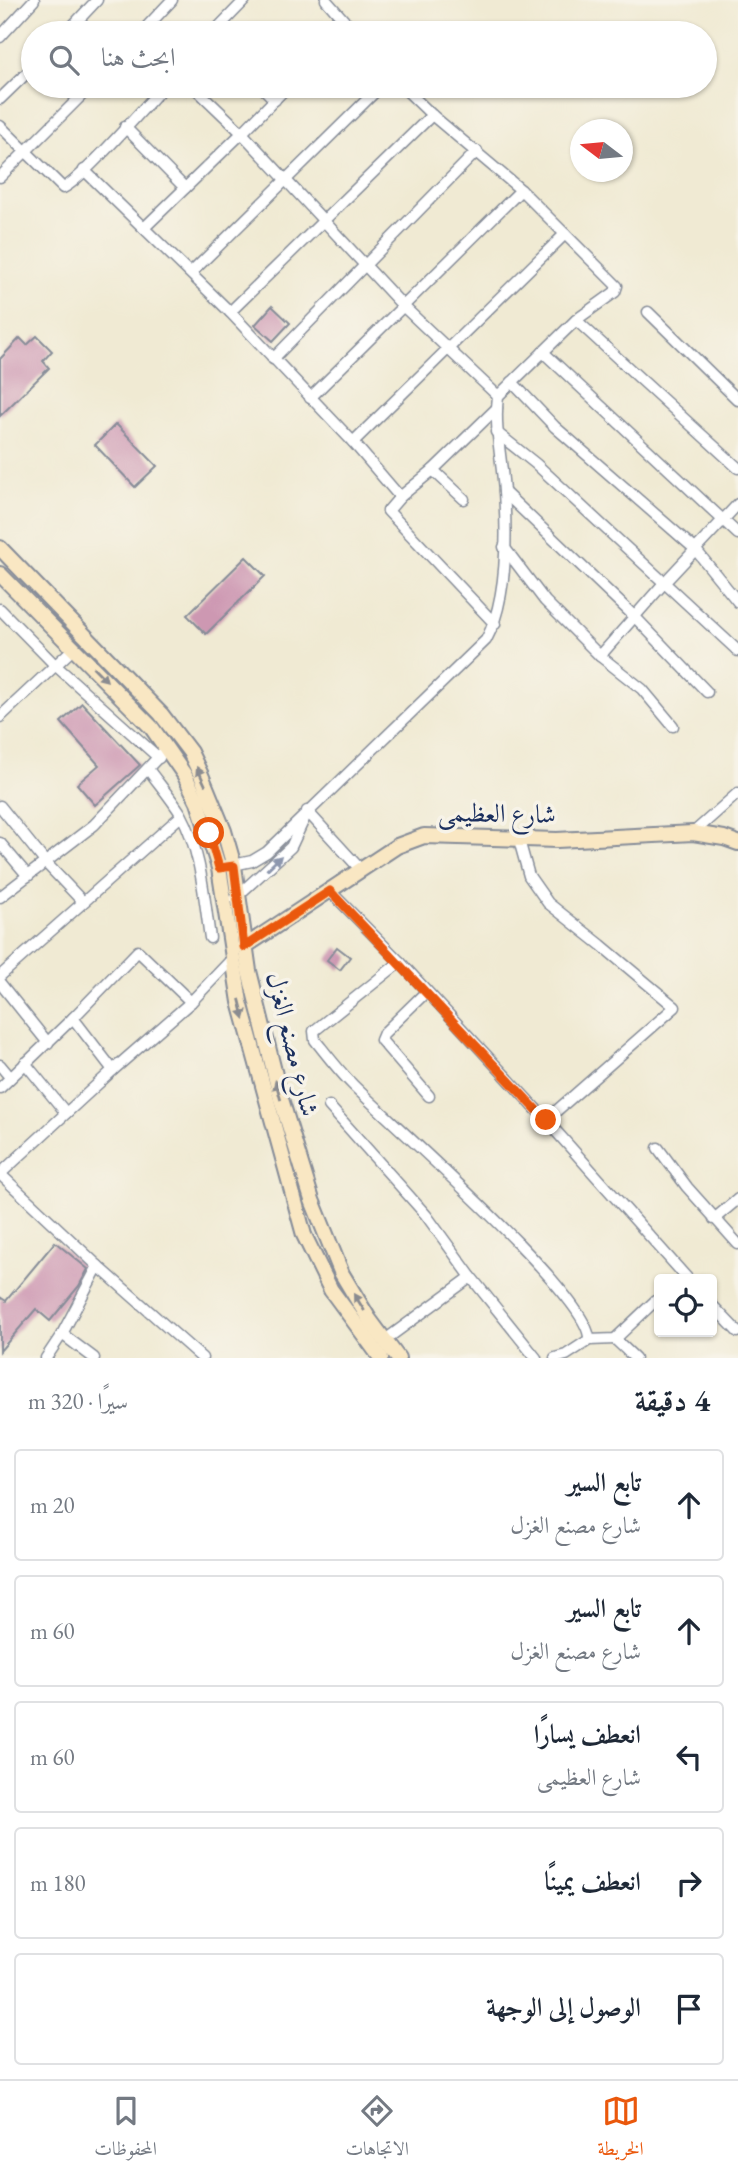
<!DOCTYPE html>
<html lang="ar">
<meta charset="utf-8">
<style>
:root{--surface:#fff;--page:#f2f2f3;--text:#1f2937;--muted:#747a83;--line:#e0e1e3;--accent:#ea580c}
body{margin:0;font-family:"EB Garamond",Amiri,serif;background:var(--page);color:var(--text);direction:rtl}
.controls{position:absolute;right:21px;bottom:21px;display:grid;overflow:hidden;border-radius:7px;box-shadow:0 2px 5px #0004}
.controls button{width:63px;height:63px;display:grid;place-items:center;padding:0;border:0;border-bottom:2px solid var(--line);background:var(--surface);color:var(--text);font:35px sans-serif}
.compass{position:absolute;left:570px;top:119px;width:63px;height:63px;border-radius:50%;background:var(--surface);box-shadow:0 2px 5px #0004;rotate:286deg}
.stop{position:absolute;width:21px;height:21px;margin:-16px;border:5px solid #ea580c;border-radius:50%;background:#fff}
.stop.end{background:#ea580c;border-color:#fff;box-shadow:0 2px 7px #0008}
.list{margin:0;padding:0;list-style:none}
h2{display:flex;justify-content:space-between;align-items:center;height:91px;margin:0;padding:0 28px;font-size:30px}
h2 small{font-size:23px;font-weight:400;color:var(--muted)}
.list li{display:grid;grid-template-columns:46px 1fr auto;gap:21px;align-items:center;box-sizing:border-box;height:112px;margin:0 14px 14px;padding:0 14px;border:2px solid var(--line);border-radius:7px}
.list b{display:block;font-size:26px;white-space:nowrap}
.list p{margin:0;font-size:23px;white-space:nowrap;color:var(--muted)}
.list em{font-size:23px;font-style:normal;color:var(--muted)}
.icon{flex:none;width:38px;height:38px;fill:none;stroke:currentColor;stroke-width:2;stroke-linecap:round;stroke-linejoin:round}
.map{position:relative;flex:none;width:738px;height:1358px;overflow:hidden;direction:ltr}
.search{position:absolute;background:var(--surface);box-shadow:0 2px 5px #0004;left:21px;right:21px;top:21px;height:77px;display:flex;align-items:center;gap:18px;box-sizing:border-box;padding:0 24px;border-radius:38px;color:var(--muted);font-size:26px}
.sheet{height:721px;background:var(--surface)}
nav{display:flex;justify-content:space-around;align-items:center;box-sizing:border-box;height:98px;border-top:2px solid var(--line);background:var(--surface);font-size:19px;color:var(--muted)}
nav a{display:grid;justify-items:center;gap:4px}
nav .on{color:var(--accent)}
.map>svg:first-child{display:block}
.building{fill:#cd98b2}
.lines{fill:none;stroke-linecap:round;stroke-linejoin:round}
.street-casing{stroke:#868c98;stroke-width:13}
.secondary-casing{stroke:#868c98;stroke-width:18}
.street{stroke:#fff;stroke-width:10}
.secondary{stroke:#f9e7c3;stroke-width:14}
.oneway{fill:#8a8b90}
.oneway2{fill:#8d97ae}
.route{stroke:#ea580c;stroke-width:9}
.labels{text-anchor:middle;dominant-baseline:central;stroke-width:7;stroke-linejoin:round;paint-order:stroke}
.street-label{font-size:26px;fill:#1b2f5e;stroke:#f7f3e8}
</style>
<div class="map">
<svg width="738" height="1358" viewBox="0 0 738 1358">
<rect width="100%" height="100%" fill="#f7f3e8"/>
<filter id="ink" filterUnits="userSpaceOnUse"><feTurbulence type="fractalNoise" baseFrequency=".0143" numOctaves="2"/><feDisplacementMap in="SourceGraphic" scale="14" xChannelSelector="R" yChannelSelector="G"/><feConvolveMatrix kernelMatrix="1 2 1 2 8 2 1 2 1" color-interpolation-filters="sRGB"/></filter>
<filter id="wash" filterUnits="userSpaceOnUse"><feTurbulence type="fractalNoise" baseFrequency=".00686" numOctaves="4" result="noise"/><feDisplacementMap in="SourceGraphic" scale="28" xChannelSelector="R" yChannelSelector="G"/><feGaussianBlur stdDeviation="1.57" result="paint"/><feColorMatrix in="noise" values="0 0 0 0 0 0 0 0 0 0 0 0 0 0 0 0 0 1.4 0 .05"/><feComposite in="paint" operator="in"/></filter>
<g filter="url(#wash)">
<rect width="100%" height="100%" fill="#f0ead3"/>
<g id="blocks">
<g class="building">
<path d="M272,306L290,323L273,341L255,325Z"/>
<path d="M37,336L52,351L43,361L49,368L0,416V359L20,338L27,345Z"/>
<path d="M116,424L157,466L135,487L95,445Z"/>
<path d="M246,557L265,576L206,634L187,615Z"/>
<path d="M82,703L140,765L95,805L77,784L99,765L61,722Z"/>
<path d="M337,947L350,957L340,970L327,960Z"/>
<path d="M55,1242L88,1269L79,1286L50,1321L36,1309L0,1351V1297L6,1301Z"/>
</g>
</g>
</g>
<g filter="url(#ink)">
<use href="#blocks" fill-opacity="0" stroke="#868c98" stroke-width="2"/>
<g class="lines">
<defs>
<g id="street">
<path d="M326,0L355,33"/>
<path d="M66,33L97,0"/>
<path d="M141,33L172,0"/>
<path d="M213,33L245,0"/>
<path d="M0,37L34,0"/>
<path d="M193,86L242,133L404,307L498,396"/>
<path d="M261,86L275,100"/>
<path d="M0,99L33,67"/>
<path d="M0,126L63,188C80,182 147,104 164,86"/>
<path d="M125,127L185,188"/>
<path d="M84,170L230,312L432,115"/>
<path d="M0,177L91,86"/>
<path d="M144,228L242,133L288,86"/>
<path d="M191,273L381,86"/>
<path d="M230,312L353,442L400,497"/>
<path d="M648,312L738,400"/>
<path d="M576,320L738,468"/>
<path d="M543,352L738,534"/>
<path d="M273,359L477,151"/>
<path d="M512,382L555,427L695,549L738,602"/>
<path d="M310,398L521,190"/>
<path d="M496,432L536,464L738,651"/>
<path d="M353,442L565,234"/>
<path d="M433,470L464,499"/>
<path d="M504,492L635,617L707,692"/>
<path d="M504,547L545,601L600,656L642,689L673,726"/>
<path d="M0,609L55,665L159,758"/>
<path d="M495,624L388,511L400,497L433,470L497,408"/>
<path d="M600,656L664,583L738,504"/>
<path d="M0,717L74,648"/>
<path d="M148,769C159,784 171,798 181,814C201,851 204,897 210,938"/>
<path d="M0,806L46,863L83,902"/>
<path d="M307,811L361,870"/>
<path d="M693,833L738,793"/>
<path d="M519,840L529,876L548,903L601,945L675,1007L546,1120"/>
<path d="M0,843L28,876"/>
<path d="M219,868L252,861L267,852L486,640C507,601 507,536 504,492C502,459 494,429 498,396L576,320L615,292L617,286L521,190L432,115L402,86"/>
<path d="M330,891L400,962L546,1120L688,1279"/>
<path d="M0,897L94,825L167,748"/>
<path d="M235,898L291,847L306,815"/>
<path d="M400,962L314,1031L315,1040C327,1055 339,1071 353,1085C390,1122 593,1299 589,1340"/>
<path d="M0,976L181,816"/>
<path d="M0,983L48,1043"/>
<path d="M426,992L384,1033L381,1040L429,1096"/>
<path d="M73,1018L113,1070"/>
<path d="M25,1063L66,1113"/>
<path d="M0,1065L10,1077"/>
<path d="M0,1088L73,1018L138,951L191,1002"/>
<path d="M329,1106L426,1215L471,1277L536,1358"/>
<path d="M658,1148L687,1187L738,1244"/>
<path d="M0,1174L113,1070L191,1002L232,959"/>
<path d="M0,1174L98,1266"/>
<path d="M714,1219L738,1199"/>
<path d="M712,1305L738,1332"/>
<path d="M62,1334L94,1358"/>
<path d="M615,1339L635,1358"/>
<path d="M385,1340L471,1277"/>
<path d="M46,1358L62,1334L98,1266L202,1358"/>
<path d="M555,1358L566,1355L589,1340L615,1339L655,1301"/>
</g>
<g id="secondary">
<path d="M0,548L161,714L190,752L201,775L224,831L234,866L249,971L281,1099L312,1200L342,1274L369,1319L398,1358"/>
<path d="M0,574L152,728L184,774L198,802L219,868L240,1002L304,1235L331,1290L381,1358"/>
<path d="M244,947L397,846L424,836L557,840L693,833L724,838L738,843"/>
</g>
</defs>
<use href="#street" class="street-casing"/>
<use href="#secondary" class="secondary-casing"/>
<use href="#street" class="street"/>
<use href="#secondary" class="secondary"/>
</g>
<defs><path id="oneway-solid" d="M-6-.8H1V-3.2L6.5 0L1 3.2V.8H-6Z" transform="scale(1.75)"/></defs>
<g class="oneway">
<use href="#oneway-solid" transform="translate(100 674) rotate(45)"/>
<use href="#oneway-solid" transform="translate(201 776) rotate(-115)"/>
<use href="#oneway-solid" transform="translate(242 1009) rotate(76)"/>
<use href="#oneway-solid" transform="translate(278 1090) rotate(-105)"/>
<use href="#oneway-solid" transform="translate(359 1302) rotate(-122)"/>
</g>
<use class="oneway2" href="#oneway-solid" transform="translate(274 863) rotate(-44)"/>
</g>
<g class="lines" filter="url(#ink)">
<path class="route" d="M209,833L219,868L234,866L244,947L330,891L546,1120"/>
</g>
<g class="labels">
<g class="street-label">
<text transform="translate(497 813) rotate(1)">شارع العظيمى</text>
<text transform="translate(293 1044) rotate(76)">شارع مصنع الغزل</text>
</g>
</g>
</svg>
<div class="controls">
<button><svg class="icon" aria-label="locate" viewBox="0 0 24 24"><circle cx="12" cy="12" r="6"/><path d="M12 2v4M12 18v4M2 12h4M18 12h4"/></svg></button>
</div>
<svg class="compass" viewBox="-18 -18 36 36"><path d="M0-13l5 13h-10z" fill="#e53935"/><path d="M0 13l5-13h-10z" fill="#747a83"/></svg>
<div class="stop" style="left:209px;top:833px"></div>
<div class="stop end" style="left:546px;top:1120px"></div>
<div class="search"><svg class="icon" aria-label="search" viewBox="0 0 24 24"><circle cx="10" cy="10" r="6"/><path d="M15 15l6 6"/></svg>ابحث هنا</div>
</div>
<section class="sheet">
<h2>4 دقيقة<small>سيرًا · 320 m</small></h2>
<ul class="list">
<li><svg class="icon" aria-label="ahead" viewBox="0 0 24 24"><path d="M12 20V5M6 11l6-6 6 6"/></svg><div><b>تابع السير</b><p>شارع مصنع الغزل</p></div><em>20 m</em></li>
<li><svg class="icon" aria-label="ahead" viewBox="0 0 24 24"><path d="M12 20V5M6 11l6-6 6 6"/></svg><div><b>تابع السير</b><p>شارع مصنع الغزل</p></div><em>60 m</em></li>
<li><svg class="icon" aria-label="left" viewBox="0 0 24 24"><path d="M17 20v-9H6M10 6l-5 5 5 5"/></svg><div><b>انعطف يسارًا</b><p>شارع العظيمى</p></div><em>60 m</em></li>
<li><svg class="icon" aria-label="right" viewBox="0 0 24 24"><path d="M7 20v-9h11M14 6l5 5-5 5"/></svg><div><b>انعطف يمينًا</b></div><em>180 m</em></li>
<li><svg class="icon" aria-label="arrive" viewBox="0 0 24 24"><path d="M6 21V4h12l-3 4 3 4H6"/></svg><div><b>الوصول إلى الوجهة</b></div></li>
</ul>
</section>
<nav>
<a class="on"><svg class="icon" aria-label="map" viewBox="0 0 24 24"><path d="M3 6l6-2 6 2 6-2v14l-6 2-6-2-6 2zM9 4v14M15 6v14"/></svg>الخريطة</a>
<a><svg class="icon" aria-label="directions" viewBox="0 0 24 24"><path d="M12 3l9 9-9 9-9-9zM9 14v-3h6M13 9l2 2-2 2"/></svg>الاتجاهات</a>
<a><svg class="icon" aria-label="saved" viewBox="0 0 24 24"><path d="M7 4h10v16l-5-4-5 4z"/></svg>المحفوظات</a>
</nav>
